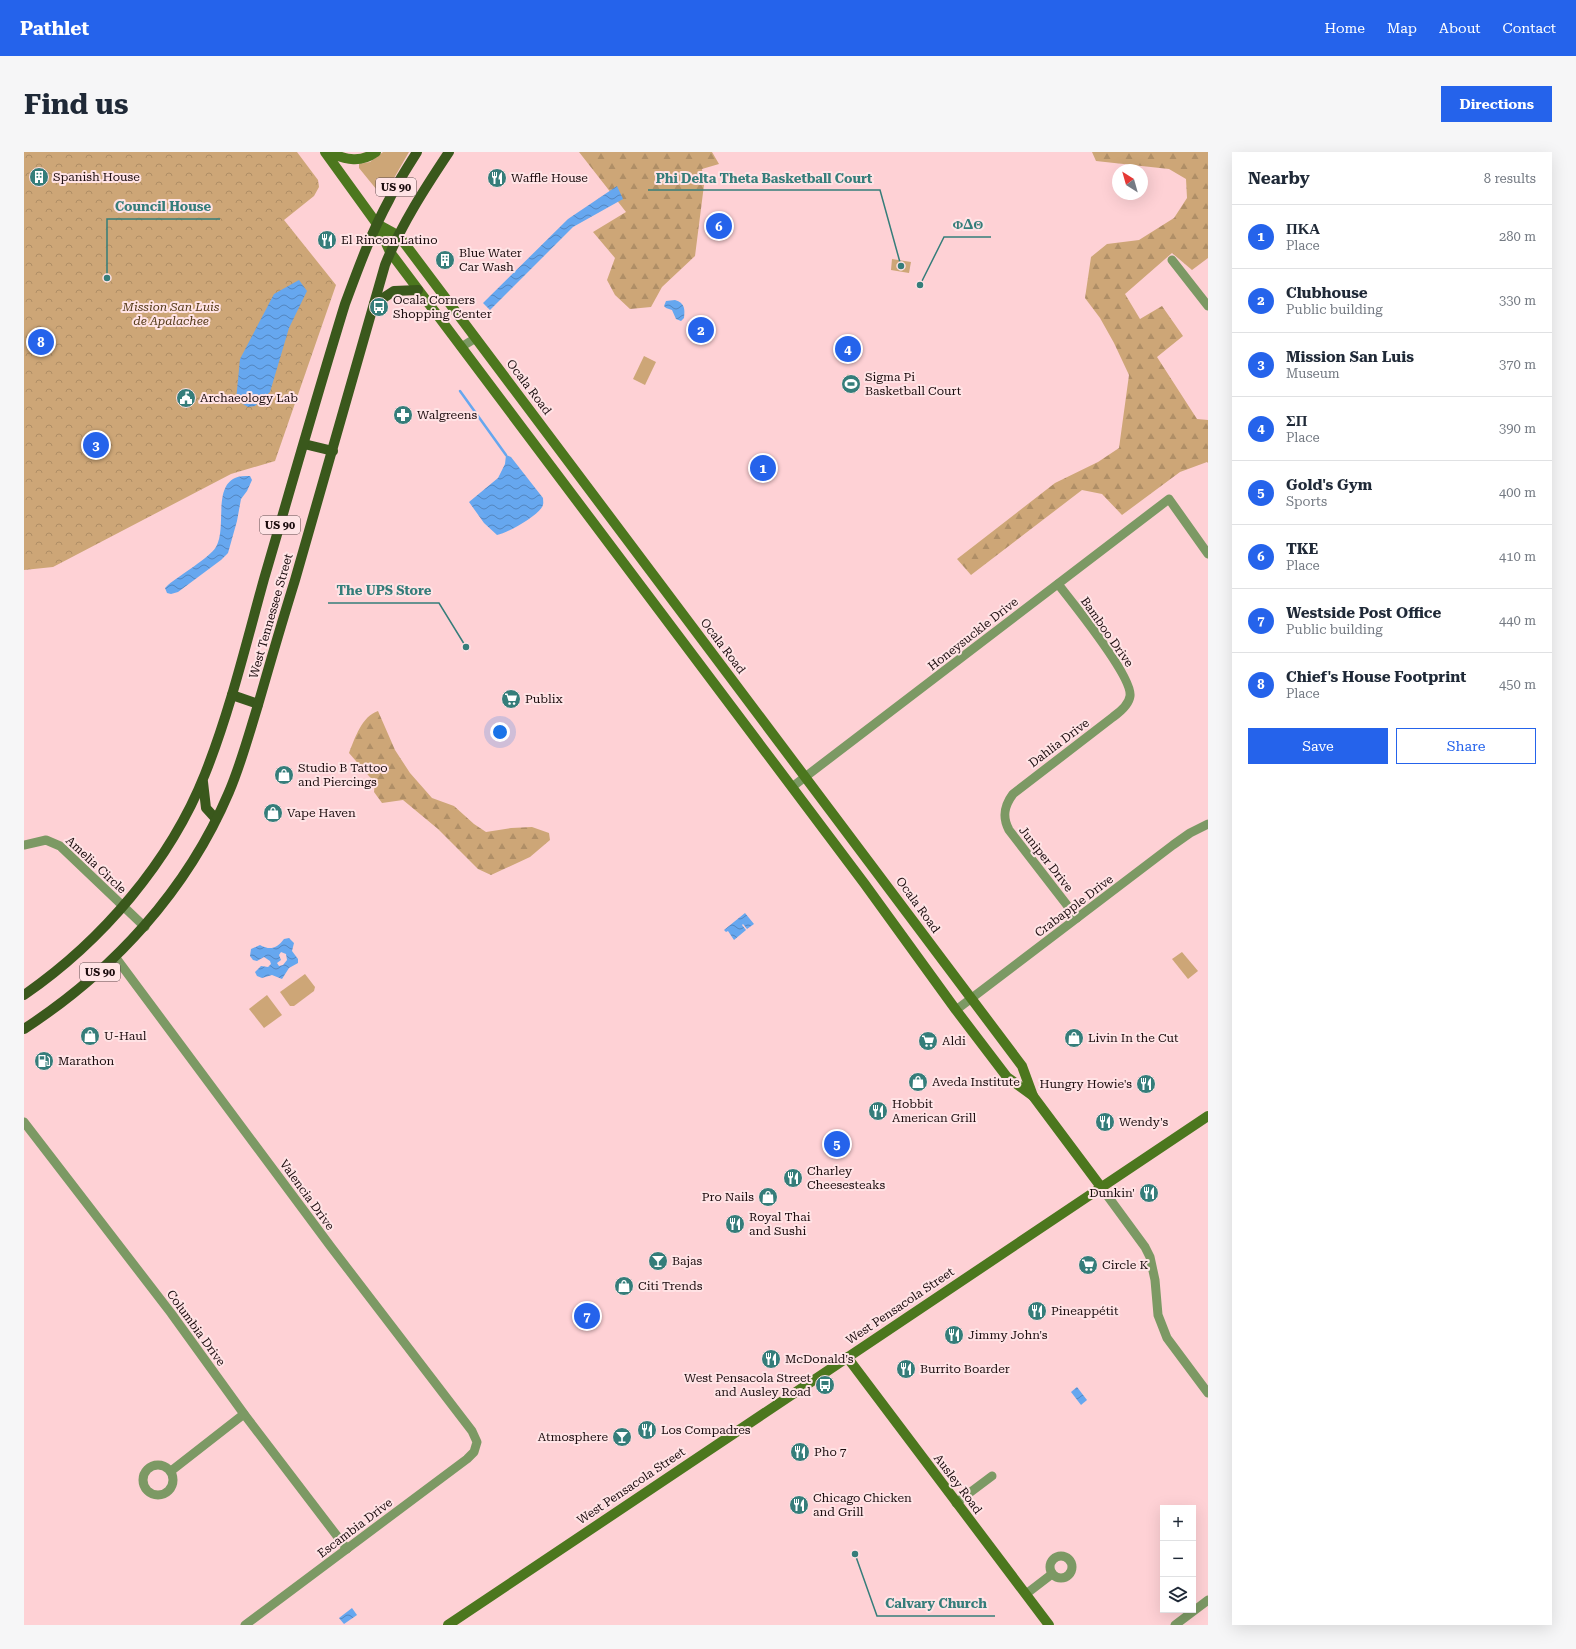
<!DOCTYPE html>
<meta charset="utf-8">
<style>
:root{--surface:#fff;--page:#f6f6f7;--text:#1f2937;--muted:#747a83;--line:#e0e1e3;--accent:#2563eb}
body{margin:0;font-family:"Roboto Serif",serif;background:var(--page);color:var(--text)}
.controls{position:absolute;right:12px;bottom:12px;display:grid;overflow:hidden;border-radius:0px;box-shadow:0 4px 16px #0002}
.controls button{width:36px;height:36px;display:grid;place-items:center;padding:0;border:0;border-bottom:1px solid var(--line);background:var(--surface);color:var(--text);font:20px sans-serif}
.compass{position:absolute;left:1088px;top:12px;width:36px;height:36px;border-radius:50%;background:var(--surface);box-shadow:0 4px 16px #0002;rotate:323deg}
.you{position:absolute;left:476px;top:580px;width:14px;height:14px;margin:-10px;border:3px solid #fff;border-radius:50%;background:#1a73e8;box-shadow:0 0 0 6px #1a73e833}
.badge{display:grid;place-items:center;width:26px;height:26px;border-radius:50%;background:var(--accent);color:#fff;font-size:13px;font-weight:700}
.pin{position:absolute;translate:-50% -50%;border:2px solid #fff;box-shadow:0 1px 4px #0006}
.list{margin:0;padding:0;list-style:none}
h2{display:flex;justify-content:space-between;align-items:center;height:52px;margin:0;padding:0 16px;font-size:17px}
h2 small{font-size:13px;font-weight:400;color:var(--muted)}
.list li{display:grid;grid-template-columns:26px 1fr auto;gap:12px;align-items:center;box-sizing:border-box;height:64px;padding:0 16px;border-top:1px solid var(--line)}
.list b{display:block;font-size:15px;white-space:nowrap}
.list p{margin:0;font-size:13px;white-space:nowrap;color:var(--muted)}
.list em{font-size:13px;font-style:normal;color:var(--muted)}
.actions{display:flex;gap:8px;padding:12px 16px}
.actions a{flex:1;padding:9px 0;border:1px solid var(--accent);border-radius:0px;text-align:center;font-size:14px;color:var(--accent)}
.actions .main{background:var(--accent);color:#fff}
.icon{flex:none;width:22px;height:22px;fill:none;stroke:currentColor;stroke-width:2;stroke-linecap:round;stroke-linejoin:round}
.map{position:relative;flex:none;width:1184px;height:1473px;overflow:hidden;border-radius:0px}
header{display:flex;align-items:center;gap:24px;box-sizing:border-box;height:56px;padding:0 20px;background:var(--accent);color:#fff}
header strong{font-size:19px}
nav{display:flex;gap:22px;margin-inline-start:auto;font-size:14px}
.intro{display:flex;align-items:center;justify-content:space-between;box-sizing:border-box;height:96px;padding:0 24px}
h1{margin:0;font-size:28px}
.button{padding:10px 18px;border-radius:0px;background:var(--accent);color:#fff;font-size:14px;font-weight:700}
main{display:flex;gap:24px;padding:0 24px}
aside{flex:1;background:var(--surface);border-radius:0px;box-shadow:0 4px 16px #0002}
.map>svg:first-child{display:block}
.grass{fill:#cda677}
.forest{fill:url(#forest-firs)}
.park{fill:url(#park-crowns)}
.water{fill:url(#water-waves);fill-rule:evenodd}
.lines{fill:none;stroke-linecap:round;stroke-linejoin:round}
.stream{stroke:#66a7ef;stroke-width:2.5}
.street{stroke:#7c9964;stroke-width:9}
.secondary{stroke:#4c771e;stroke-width:10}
.primary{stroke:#3a581c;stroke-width:10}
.labels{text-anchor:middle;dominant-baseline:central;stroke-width:4;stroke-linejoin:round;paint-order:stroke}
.shield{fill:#ffe3e5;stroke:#5f4c4e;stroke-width:1}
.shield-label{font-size:11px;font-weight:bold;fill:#1b0c0e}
.poi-label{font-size:12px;fill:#1b0c0e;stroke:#ffe3e5;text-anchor:start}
.park-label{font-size:12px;font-style:italic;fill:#533916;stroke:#ffe3e5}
.street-label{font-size:12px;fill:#1b0c0e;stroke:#ffe3e5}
.leader{fill:none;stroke:#357d7a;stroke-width:1.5}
.callout-dot{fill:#357d7a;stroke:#ffe3e5;stroke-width:1.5}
.callout-label{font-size:13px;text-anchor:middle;font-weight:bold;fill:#357d7a;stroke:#ffe3e5;stroke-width:4;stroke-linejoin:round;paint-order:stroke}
</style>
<header>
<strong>Pathlet</strong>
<nav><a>Home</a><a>Map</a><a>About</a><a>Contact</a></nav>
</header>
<div class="intro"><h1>Find us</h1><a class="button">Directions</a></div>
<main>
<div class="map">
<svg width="1184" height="1473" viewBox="0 0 1184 1473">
<defs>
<pattern id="forest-firs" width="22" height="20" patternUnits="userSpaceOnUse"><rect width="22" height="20" fill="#cda677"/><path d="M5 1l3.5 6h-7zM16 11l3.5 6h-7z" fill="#af8e66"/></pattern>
<pattern id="park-crowns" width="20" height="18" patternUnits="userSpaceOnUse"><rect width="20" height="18" fill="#cda677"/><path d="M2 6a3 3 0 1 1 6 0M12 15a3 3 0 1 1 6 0" fill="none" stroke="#af8e66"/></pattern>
<pattern id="water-waves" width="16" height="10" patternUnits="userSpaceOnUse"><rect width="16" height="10" fill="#66a7ef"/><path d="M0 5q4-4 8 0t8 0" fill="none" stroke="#5386c0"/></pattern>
</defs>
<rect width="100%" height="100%" fill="#fed1d5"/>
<g class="grass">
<path d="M359,0H385L362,40L360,38L357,43L335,16V12L346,10Z"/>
<path d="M868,107L887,110L885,121L867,118Z"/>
<path d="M620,204L632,210L621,233L609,227Z"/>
<path d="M824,222L837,232L830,242L817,232Z"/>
<path d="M1158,800L1174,819L1164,827L1148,807Z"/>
<path d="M281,822L291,835L290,839L270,854H266L256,840Z"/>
<path d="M243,843L258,863L240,876L225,857Z"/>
</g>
<g class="forest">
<path d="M555,0H688L695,12L678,17L680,33L671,104L638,135L627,155L606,157L591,143L583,128L591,106L569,80L602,60Z"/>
<path d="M1068,0H1184V106L1168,118L1148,101L1101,142L1116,167L1138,154L1159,184L1133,205L1173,267L1184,268V311L1183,310L1156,320L1098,363L1078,342L1058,338L947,423L933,407L1031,331L1074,310L1095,296L1105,223L1090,191L1076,166L1061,146L1067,105L1083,92L1115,88L1150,66L1163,46L1162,27L1145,17L1072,9Z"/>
<path d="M354,559L371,598L386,621L408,646L430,654L450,672L462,680L487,676L508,675L525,681L526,688L506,705L467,723L454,717L414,677L379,648L358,651L350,640L351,631L325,601C331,586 338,564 354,559Z"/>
</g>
<path class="park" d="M0,0H273L294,28L295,35L290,44L260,68L312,133L251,309L207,322L29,415L0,418Z"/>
<g class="water">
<path d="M593,34L599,47L549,75L466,158L459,151L544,67Z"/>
<path d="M275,128L283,139L265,176L246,240L231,254L224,255L212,248L216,207L250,142Z"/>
<path d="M651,148C661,151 661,157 660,166L657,169L652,167L648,158L642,156L640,154L642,149Z"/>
<path d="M482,303L487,305L519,346C519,349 520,352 518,355C513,364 484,381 473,383L460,371L445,350L474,326L481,312Z"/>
<path d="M226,324L228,328L223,339L217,347L213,369L204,401L197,408L154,440L147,442L143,441L141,436L144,433C156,423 185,406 192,395C203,376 189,336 211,326C215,324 221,324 226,324Z"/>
<path d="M721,761L730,772L723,777L719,772L718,773L722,778L710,788L704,779L702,780L700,778Z"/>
<path d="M265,786L270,791L268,799L274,807V811L265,816L258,827L248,823L238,826L233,824L231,820L237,814L244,815L247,812L246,809L240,805L233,809L229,808L226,804L227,797L236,793C247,799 253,796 260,787ZM257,800L262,802L263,808L259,813L255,814L253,811L257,808L255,803Z"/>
<path d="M1053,1235L1063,1248L1057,1253L1047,1240Z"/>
<path d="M328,1456L333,1463L320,1472L315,1466Z"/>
</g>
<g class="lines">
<path class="stream" d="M436,239L482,303"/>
<g class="street">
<path d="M1148,108L1184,154"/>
<path d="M437,195L452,186"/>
<path d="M1034,432C1048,450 1109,525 1106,544C1105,553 1096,560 1089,565L989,642C980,654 978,665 985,678L1053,766"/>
<path d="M768,635L1145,347L1184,402"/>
<path d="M0,693L22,688L36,694L121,775"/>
<path d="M92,806L307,1095L448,1279L453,1290L450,1300L443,1307L221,1473"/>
<path d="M932,858L1149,693L1166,681L1184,672"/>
<path d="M0,970L147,1161L220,1262L323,1397"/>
<path d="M1077,1035L1121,1095L1126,1105L1131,1128L1134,1163L1143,1186L1184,1241"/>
<circle cx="134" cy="1328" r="15"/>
<path d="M147,1319L220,1262"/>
<path d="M932,1351L968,1324"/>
<circle cx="1037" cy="1415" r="11"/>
<path d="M1002,1442L1028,1422"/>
<path d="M1151,1473L1184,1448"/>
</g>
<g class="secondary">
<path d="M301,0L353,72L366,100L840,731L932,858L983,925L1009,944L1077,1035"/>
<path d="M302,0C320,6 334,13 352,0"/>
<path d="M353,72L375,84L998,914L1009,944"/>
<path d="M823,1205L1025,1473"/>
<path d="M424,1473L1184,964"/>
</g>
<g class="primary">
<path d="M350,152L370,139L394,138"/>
<path d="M280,292L309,299"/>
<path d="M208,543L234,552"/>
<path d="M179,630L182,656L192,667"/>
<path d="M0,843C78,789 146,710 181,622C206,559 222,492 240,427C267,335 293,243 321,152C334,117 347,81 365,48C373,31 383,16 393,0"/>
<path d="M0,877C89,819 163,739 205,640C217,612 225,582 234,553C246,511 258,470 271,428C301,323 331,218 361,113C377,73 401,36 425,0"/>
</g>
</g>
<defs>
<symbol id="building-disc" viewBox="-11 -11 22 22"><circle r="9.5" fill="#357d7a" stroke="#ffe3e5"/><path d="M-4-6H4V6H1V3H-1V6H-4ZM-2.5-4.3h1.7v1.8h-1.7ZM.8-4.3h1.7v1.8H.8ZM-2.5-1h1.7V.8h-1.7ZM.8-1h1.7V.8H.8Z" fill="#fff"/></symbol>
<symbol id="restaurant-disc" viewBox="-11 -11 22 22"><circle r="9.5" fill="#357d7a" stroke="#ffe3e5"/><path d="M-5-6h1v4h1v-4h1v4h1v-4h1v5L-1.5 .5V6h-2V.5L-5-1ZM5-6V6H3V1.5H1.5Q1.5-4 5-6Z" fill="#fff"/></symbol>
<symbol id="bus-disc" viewBox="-11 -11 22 22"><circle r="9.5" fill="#357d7a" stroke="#ffe3e5"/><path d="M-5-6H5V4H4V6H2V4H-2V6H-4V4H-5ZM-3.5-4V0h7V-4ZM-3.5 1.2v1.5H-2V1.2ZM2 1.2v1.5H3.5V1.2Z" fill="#fff"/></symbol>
<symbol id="stadium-disc" viewBox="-11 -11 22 22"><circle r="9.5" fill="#357d7a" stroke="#ffe3e5"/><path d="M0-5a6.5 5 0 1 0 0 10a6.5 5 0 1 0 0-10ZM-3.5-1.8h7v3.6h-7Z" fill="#fff"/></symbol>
<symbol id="civic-disc" viewBox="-11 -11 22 22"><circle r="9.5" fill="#357d7a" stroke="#ffe3e5"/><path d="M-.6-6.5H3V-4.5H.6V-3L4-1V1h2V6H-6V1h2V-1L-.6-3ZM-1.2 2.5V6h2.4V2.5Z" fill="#fff"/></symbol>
<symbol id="pharmacy-disc" viewBox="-11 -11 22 22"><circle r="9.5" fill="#357d7a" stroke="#ffe3e5"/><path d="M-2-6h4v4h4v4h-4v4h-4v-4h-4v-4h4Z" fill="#fff"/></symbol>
<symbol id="supermarket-disc" viewBox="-11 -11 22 22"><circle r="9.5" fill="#357d7a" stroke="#ffe3e5"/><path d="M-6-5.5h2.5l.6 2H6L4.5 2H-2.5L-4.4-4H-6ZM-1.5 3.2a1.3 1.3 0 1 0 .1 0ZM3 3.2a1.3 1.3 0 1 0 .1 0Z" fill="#fff"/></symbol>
<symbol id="shop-disc" viewBox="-11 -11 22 22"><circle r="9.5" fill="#357d7a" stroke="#ffe3e5"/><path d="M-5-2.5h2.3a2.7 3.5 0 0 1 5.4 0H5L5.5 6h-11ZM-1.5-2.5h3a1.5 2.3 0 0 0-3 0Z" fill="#fff"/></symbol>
<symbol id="fuel-disc" viewBox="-11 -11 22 22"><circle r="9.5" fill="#357d7a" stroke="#ffe3e5"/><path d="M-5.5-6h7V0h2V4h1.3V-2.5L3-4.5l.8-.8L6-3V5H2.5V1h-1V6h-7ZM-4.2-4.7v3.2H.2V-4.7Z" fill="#fff"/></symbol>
<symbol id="bar-disc" viewBox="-11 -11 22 22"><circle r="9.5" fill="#357d7a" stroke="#ffe3e5"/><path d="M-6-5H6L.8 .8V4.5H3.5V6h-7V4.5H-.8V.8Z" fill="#fff"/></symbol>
</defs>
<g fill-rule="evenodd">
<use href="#building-disc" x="4" y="14" width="22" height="22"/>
<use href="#restaurant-disc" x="462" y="15" width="22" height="22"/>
<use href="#restaurant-disc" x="292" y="77" width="22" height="22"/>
<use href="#building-disc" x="410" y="97" width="22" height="22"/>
<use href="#bus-disc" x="344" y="144" width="22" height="22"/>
<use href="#stadium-disc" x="816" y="221" width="22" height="22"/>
<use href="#civic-disc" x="151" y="235" width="22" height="22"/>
<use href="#pharmacy-disc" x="368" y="252" width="22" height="22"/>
<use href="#supermarket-disc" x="476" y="536" width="22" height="22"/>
<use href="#shop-disc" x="249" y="612" width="22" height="22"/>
<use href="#shop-disc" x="238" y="650" width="22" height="22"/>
<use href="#shop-disc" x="55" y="873" width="22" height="22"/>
<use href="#shop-disc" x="1039" y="875" width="22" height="22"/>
<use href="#supermarket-disc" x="893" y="878" width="22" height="22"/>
<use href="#fuel-disc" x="9" y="898" width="22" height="22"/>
<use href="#shop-disc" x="883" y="919" width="22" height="22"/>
<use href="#restaurant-disc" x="1111" y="921" width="22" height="22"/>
<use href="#restaurant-disc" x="843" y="948" width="22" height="22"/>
<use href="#restaurant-disc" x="1070" y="959" width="22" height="22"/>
<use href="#restaurant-disc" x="758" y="1015" width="22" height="22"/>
<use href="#restaurant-disc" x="1114" y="1030" width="22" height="22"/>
<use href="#shop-disc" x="733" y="1034" width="22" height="22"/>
<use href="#restaurant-disc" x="700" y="1061" width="22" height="22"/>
<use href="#bar-disc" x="623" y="1098" width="22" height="22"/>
<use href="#supermarket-disc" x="1053" y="1102" width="22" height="22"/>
<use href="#shop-disc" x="589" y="1123" width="22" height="22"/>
<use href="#restaurant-disc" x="1002" y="1148" width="22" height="22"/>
<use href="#restaurant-disc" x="919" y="1172" width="22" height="22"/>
<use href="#restaurant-disc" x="736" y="1196" width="22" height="22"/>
<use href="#restaurant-disc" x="871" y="1206" width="22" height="22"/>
<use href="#bus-disc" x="790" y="1222" width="22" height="22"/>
<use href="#restaurant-disc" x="612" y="1267" width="22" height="22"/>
<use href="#bar-disc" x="587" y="1274" width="22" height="22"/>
<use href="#restaurant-disc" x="765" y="1289" width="22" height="22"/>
<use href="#restaurant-disc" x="764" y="1342" width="22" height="22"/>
</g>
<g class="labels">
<g class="shield">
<rect x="352" y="26" width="40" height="18" rx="3"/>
<rect x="236" y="364" width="40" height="18" rx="3"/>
<rect x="56" y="811" width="40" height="18" rx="3"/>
</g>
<g class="shield-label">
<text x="372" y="35">US 90</text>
<text x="256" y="373">US 90</text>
<text x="76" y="820">US 90</text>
</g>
<g class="poi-label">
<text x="29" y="25">Spanish House</text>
<text x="487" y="26">Waffle House</text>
<text x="317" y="88">El Rincon Latino</text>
<text x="435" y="101">Blue Water<tspan x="435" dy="14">Car Wash</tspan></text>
<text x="369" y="148">Ocala Corners<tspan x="369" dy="14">Shopping Center</tspan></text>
<text x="841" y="225">Sigma Pi<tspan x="841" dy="14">Basketball Court</tspan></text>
<text x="176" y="246">Archaeology Lab</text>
<text x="393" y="263">Walgreens</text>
<text x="501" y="547">Publix</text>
<text x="274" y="616">Studio B Tattoo<tspan x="274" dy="14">and Piercings</tspan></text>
<text x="263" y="661">Vape Haven</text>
<text x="80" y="884">U-Haul</text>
<text x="1064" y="886">Livin In the Cut</text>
<text x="918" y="889">Aldi</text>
<text x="34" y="909">Marathon</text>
<text x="908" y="930">Aveda Institute</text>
<text x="1108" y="932" text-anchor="end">Hungry Howie's</text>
<text x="868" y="952">Hobbit<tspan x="868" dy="14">American Grill</tspan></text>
<text x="1095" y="970">Wendy's</text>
<text x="783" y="1019">Charley<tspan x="783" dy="14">Cheesesteaks</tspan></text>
<text x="1111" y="1041" text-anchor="end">Dunkin'</text>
<text x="730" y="1045" text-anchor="end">Pro Nails</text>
<text x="725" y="1065">Royal Thai<tspan x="725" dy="14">and Sushi</tspan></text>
<text x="648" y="1109">Bajas</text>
<text x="1078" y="1113">Circle K</text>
<text x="614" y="1134">Citi Trends</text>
<text x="1027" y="1159">Pineappétit</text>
<text x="944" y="1183">Jimmy John's</text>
<text x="761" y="1207">McDonald's</text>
<text x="896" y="1217">Burrito Boarder</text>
<text x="787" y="1226" text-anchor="end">West Pensacola Street<tspan x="787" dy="14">and Ausley Road</tspan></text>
<text x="637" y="1278">Los Compadres</text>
<text x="584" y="1285" text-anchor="end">Atmosphere</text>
<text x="790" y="1300">Pho 7</text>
<text x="789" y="1346">Chicago Chicken<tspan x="789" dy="14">and Grill</tspan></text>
</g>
<g class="park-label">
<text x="147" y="155">Mission San Luis<tspan x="147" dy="14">de Apalachee</tspan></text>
</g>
<g class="street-label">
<text transform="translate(505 235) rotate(53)">Ocala Road</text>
<text transform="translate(247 464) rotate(-74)">West Tennessee Street</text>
<text transform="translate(1083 480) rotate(55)">Bamboo Drive</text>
<text transform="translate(949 482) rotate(-38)">Honeysuckle Drive</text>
<text transform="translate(699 494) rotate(53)">Ocala Road</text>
<text transform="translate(1035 591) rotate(-37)">Dahlia Drive</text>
<text transform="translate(1022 707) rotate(52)">Juniper Drive</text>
<text transform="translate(72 713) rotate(43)">Amelia Circle</text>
<text transform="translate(894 753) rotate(54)">Ocala Road</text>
<text transform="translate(1050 754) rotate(-37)">Crabapple Drive</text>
<text transform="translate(283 1043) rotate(54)">Valencia Drive</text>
<text transform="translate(876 1154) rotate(-34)">West Pensacola Street</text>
<text transform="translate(172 1176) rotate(54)">Columbia Drive</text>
<text transform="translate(934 1332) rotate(53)">Ausley Road</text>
<text transform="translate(607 1334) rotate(-34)">West Pensacola Street</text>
<text transform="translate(331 1376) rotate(-37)">Escambia Drive</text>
</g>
</g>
<path class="leader" d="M877 114L856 38H624M83 126L83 67H196M896 133L920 85H967M442 495L415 451H304M831 1402L853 1464H971"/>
<g class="callout-dot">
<circle cx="877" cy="114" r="4"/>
<circle cx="83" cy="126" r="4"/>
<circle cx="896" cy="133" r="4"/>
<circle cx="442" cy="495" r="4"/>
<circle cx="831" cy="1402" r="4"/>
</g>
<g class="callout-label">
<text x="740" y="31">Phi Delta Theta Basketball Court</text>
<text x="139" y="59">Council House</text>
<text x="944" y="77">ΦΔΘ</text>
<text x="360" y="443">The UPS Store</text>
<text x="912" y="1456">Calvary Church</text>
</g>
</svg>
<div class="controls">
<button>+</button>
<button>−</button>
<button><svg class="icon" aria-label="layers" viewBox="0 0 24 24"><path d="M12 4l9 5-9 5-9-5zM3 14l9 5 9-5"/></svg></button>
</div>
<svg class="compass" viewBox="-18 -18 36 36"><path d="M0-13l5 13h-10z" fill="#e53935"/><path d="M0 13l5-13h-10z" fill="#747a83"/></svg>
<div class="you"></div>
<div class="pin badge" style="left:739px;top:316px">1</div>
<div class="pin badge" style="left:677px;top:178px">2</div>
<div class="pin badge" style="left:72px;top:293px">3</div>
<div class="pin badge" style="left:824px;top:197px">4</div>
<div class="pin badge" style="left:813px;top:992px">5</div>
<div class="pin badge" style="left:695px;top:74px">6</div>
<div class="pin badge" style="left:563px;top:1164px">7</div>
<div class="pin badge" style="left:17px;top:190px">8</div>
</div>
<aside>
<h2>Nearby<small>8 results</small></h2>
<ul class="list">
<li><span class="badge">1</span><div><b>ΠΚΑ</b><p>Place</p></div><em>280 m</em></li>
<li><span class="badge">2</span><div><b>Clubhouse</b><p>Public building</p></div><em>330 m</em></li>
<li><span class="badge">3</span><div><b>Mission San Luis</b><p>Museum</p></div><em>370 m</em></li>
<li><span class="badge">4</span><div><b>ΣΠ</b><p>Place</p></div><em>390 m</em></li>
<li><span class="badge">5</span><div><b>Gold's Gym</b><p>Sports</p></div><em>400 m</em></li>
<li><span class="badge">6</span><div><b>TKE</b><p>Place</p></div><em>410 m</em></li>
<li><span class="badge">7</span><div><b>Westside Post Office</b><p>Public building</p></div><em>440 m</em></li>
<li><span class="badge">8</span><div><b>Chief's House Footprint</b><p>Place</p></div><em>450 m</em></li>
</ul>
<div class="actions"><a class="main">Save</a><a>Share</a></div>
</aside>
</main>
